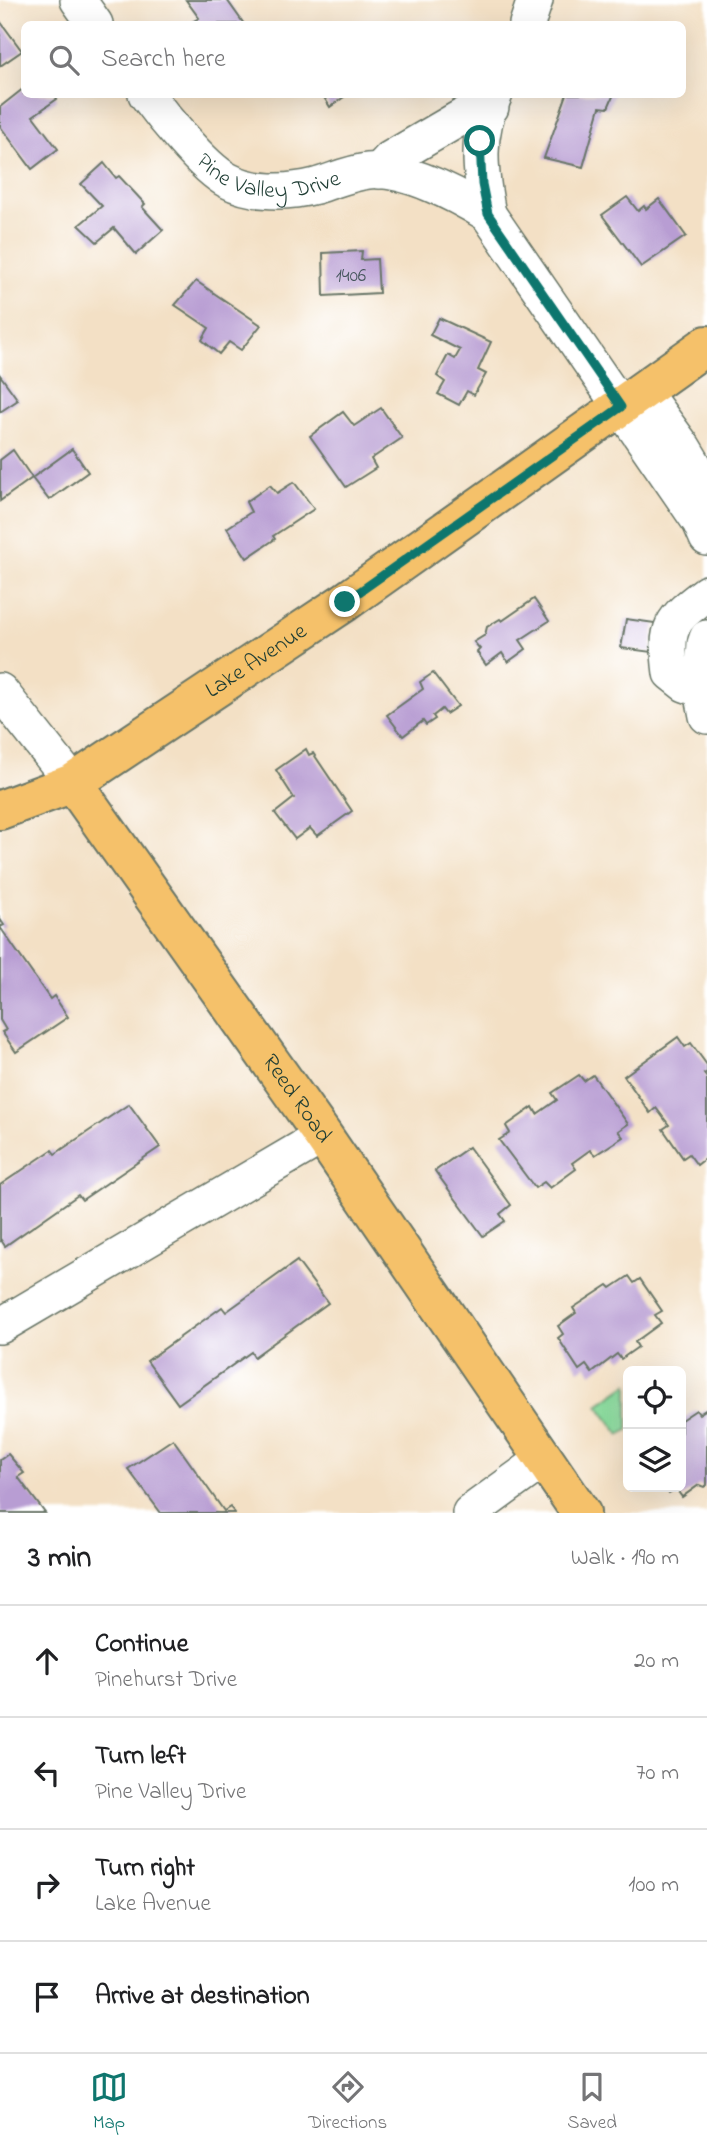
<!DOCTYPE html>
<meta charset="utf-8">
<style>
:root{--surface:#fff;--page:#f6f6f6;--text:#202124;--muted:#757577;--line:#e0e0e0;--accent:#0f766e}
body{margin:0;font-family:"Indie Flower",sans-serif;background:var(--page);color:var(--text)}
.controls{position:absolute;right:21px;bottom:21px;display:grid;overflow:hidden;border-radius:10px;box-shadow:0 7px 28px #0002}
.controls button{width:63px;height:63px;display:grid;place-items:center;padding:0;border:0;border-bottom:2px solid var(--line);background:var(--surface);color:var(--text);font:35px sans-serif}
.stop{position:absolute;width:21px;height:21px;margin:-16px;border:5px solid #0f766e;border-radius:50%;background:#fff}
.stop.end{background:#0f766e;border-color:#fff;box-shadow:0 2px 7px #0008}
.list{margin:0;padding:0;list-style:none}
h2{display:flex;justify-content:space-between;align-items:center;height:91px;margin:0;padding:0 28px;font-size:30px}
h2 small{font-size:23px;font-weight:400;color:var(--muted)}
.list li{display:grid;grid-template-columns:46px 1fr auto;gap:21px;align-items:center;box-sizing:border-box;height:112px;padding:0 28px;border-top:2px solid var(--line)}
.list b{display:block;font-size:26px;white-space:nowrap}
.list p{margin:0;font-size:23px;white-space:nowrap;color:var(--muted)}
.list em{font-size:23px;font-style:normal;color:var(--muted)}
.icon{flex:none;width:38px;height:38px;fill:none;stroke:currentColor;stroke-width:2;stroke-linecap:round;stroke-linejoin:round}
.map{position:relative;flex:none;width:707px;height:1513px;overflow:hidden}
.search{position:absolute;background:var(--surface);box-shadow:0 7px 28px #0002;left:21px;right:21px;top:21px;height:77px;display:flex;align-items:center;gap:18px;box-sizing:border-box;padding:0 24px;border-radius:10px;color:var(--muted);font-size:26px}
.sheet{height:539px;background:var(--surface)}
nav{display:flex;justify-content:space-around;align-items:center;box-sizing:border-box;height:98px;border-top:2px solid var(--line);background:var(--surface);font-size:19px;color:var(--muted)}
nav a{display:grid;justify-items:center;gap:4px}
nav .on{color:var(--accent)}
.map>svg:first-child{display:block}
.green{fill:#86d899;stroke:#528a66;stroke-width:2}
.building{fill:#b89dd3}
.lines{fill:none;stroke-linecap:round;stroke-linejoin:round}
.minor-casing{stroke:#697667;stroke-width:38}
.major-casing{stroke:#697667;stroke-width:42}
.minor{stroke:#fff;stroke-width:35}
.major{stroke:#f5c16b;stroke-width:38}
.route{stroke:#0f766e;stroke-width:9}
.labels{text-anchor:middle;dominant-baseline:central;stroke-width:6;stroke-linejoin:round;paint-order:stroke}
.number-label{font-size:19px;fill:#45555c}
.street-label{font-size:23px;fill:#1f3d34;stroke:#fff}
</style>
<div class="map">
<svg width="707" height="1513" viewBox="0 0 707 1513">
<rect width="100%" height="100%" fill="#fff"/>
<filter id="ink" filterUnits="userSpaceOnUse"><feTurbulence type="fractalNoise" baseFrequency=".0143" numOctaves="2"/><feDisplacementMap in="SourceGraphic" scale="14" xChannelSelector="R" yChannelSelector="G"/><feConvolveMatrix kernelMatrix="1 2 1 2 8 2 1 2 1" color-interpolation-filters="sRGB"/></filter>
<filter id="wash" filterUnits="userSpaceOnUse"><feTurbulence type="fractalNoise" baseFrequency=".00686" numOctaves="4" result="noise"/><feDisplacementMap in="SourceGraphic" scale="28" xChannelSelector="R" yChannelSelector="G"/><feGaussianBlur stdDeviation="1.57" result="paint"/><feColorMatrix in="noise" values="0 0 0 0 0 0 0 0 0 0 0 0 0 0 0 0 0 1.4 0 .05"/><feComposite in="paint" operator="in"/></filter>
<g filter="url(#wash)">
<rect width="100%" height="100%" fill="#f3e0c5"/>
<path class="green" d="M628,1384V1430L620,1435L598,1405Z"/>
<g id="blocks">
<g class="building">
<path d="M186,0H227L244,24H194L192,22L199,18Z"/>
<path d="M0,21L22,51L0,66Z"/>
<path d="M24,88V94H54L57,99L33,116L58,149L32,169L0,126V107Z"/>
<path d="M322,94H348L330,107Z"/>
<path d="M567,94H614L608,108L600,107L583,167L544,158Z"/>
<path d="M104,163L116,178L119,176L145,204L142,207L163,230L136,254L114,228L97,242L79,225L102,206L81,184Z"/>
<path d="M627,197L638,211L644,206L646,209L659,199L686,236L641,267L602,215Z"/>
<path d="M362,251L361,260L377,259L379,293L324,296L323,253Z"/>
<path d="M196,281L261,325L241,350L229,342L219,354L202,340L209,328L175,305Z"/>
<path d="M439,318L491,342L478,370L486,374L474,395L467,391L459,405L438,394L445,382L437,376L448,355L455,359L460,350L430,335Z"/>
<path d="M0,375L18,400L0,412Z"/>
<path d="M381,408L402,438L371,459L376,468L346,487L310,436L343,412L354,426Z"/>
<path d="M72,449L88,472L49,500L32,478Z"/>
<path d="M13,450L32,478L0,501V460Z"/>
<path d="M294,482L314,509L273,536L275,539L247,558L227,528L251,512L246,502L270,485L277,493Z"/>
<path d="M534,599L549,621L520,640L526,649L508,662L502,653L486,665L477,652L480,649L474,642L485,635L487,627L500,619L502,621Z"/>
<path d="M626,619L655,623L651,652L621,648Z"/>
<path d="M433,673L458,706L446,714L442,709L433,716L435,719L426,725L423,721L403,736L387,715L423,689L420,682Z"/>
<path d="M306,749L309,755L313,753L352,811L317,836L310,828L295,839L275,813L294,798L276,770Z"/>
<path d="M0,919L4,925L0,927L20,956L50,999L54,996L68,1017L16,1052L2,1032L6,1030L0,1020Z"/>
<path d="M678,1037L685,1047L691,1043L707,1065V1072L704,1074L707,1078V1157L697,1165L689,1154L683,1158L663,1129L669,1125L656,1108L650,1113L624,1076Z"/>
<path d="M579,1075L584,1081L593,1075L628,1124L618,1131L623,1137L595,1155L590,1150L572,1163L576,1169L550,1188L544,1182L535,1188L499,1140L510,1133L506,1126L533,1107L537,1114L557,1100L552,1093Z"/>
<path d="M129,1104L160,1147L82,1200L78,1195L5,1246L1,1240L0,1241V1185L52,1150L55,1154Z"/>
<path d="M469,1147L511,1205L500,1214L505,1221L483,1236L435,1171Z"/>
<path d="M297,1261L328,1303L254,1357L251,1352L178,1404L147,1361L222,1307L226,1312Z"/>
<path d="M629,1276L634,1283L640,1279L662,1311L655,1315L661,1323L635,1342L638,1347L621,1359L617,1354L592,1373L586,1365L579,1370L558,1338L563,1334L558,1326L576,1313L573,1308L608,1285L611,1288Z"/>
<path d="M707,1409V1485L704,1487L699,1485L682,1497L676,1489L669,1493L665,1487H681V1420L696,1410L699,1414Z"/>
<path d="M173,1439L224,1511L230,1507L235,1513H161L128,1469Z"/>
<path d="M8,1454L24,1473L18,1477L45,1513H0V1460Z"/>
</g>
</g>
</g>
<g filter="url(#ink)">
<use href="#blocks" fill-opacity="0" stroke="#697667" stroke-width="2"/>
<g class="lines">
<defs>
<g id="minor">
<path d="M78,0L95,24"/>
<path d="M527,24L535,0"/>
<path id="s1" d="M146,94C163,117 203,167 227,180C253,194 288,193 316,186C333,181 350,173 368,171C405,167 457,195 488,214L700,522L707,538"/>
<path d="M379,171L390,159L467,114L491,107"/>
<path d="M488,214C480,173 475,133 495,94"/>
<path d="M642,391L683,447L707,487"/>
<path d="M707,638L705,644L702,690L707,716"/>
<path d="M702,690L685,684L671,673C665,626 670,621 707,593"/>
<path d="M0,691L73,783"/>
<path d="M0,1326L323,1136"/>
<path d="M470,1513L543,1460"/>
</g>
<g id="major">
<path id="s2" d="M73,783L323,1136L581,1513"/>
<path id="s3" d="M0,810L73,783L345,602L707,345"/>
</g>
</defs>
<use href="#minor" class="minor-casing"/>
<use href="#major" class="major-casing"/>
<use href="#minor" class="minor"/>
<use href="#major" class="major"/>
</g>
</g>
<g class="lines" filter="url(#ink)">
<path class="route" d="M345,602L621,407L488,214L482,184L480,141"/>
</g>
<g class="labels">
<g class="number-label">
<text x="351" y="276">1406</text>
</g>
<g class="street-label">
<text stroke="none"><textPath href="#s1" startOffset="159">Pine Valley Drive</textPath></text>
<text stroke="none"><textPath href="#s3" startOffset="298">Lake Avenue</textPath></text>
<text stroke="none"><textPath href="#s2" startOffset="387">Reed Road</textPath></text>
</g>
</g>
</svg>
<div class="controls">
<button><svg class="icon" aria-label="locate" viewBox="0 0 24 24"><circle cx="12" cy="12" r="6"/><path d="M12 2v4M12 18v4M2 12h4M18 12h4"/></svg></button>
<button><svg class="icon" aria-label="layers" viewBox="0 0 24 24"><path d="M12 4l9 5-9 5-9-5zM3 14l9 5 9-5"/></svg></button>
</div>
<div class="stop" style="left:480px;top:141px"></div>
<div class="stop end" style="left:345px;top:602px"></div>
<div class="search"><svg class="icon" aria-label="search" viewBox="0 0 24 24"><circle cx="10" cy="10" r="6"/><path d="M15 15l6 6"/></svg>Search here</div>
</div>
<section class="sheet">
<h2>3 min<small>Walk · 190 m</small></h2>
<ul class="list">
<li><svg class="icon" aria-label="ahead" viewBox="0 0 24 24"><path d="M12 20V5M6 11l6-6 6 6"/></svg><div><b>Continue</b><p>Pinehurst Drive</p></div><em>20 m</em></li>
<li><svg class="icon" aria-label="left" viewBox="0 0 24 24"><path d="M17 20v-9H6M10 6l-5 5 5 5"/></svg><div><b>Turn left</b><p>Pine Valley Drive</p></div><em>70 m</em></li>
<li><svg class="icon" aria-label="right" viewBox="0 0 24 24"><path d="M7 20v-9h11M14 6l5 5-5 5"/></svg><div><b>Turn right</b><p>Lake Avenue</p></div><em>100 m</em></li>
<li><svg class="icon" aria-label="arrive" viewBox="0 0 24 24"><path d="M6 21V4h12l-3 4 3 4H6"/></svg><div><b>Arrive at destination</b></div></li>
</ul>
</section>
<nav>
<a class="on"><svg class="icon" aria-label="map" viewBox="0 0 24 24"><path d="M3 6l6-2 6 2 6-2v14l-6 2-6-2-6 2zM9 4v14M15 6v14"/></svg>Map</a>
<a><svg class="icon" aria-label="directions" viewBox="0 0 24 24"><path d="M12 3l9 9-9 9-9-9zM9 14v-3h6M13 9l2 2-2 2"/></svg>Directions</a>
<a><svg class="icon" aria-label="saved" viewBox="0 0 24 24"><path d="M7 4h10v16l-5-4-5 4z"/></svg>Saved</a>
</nav>
